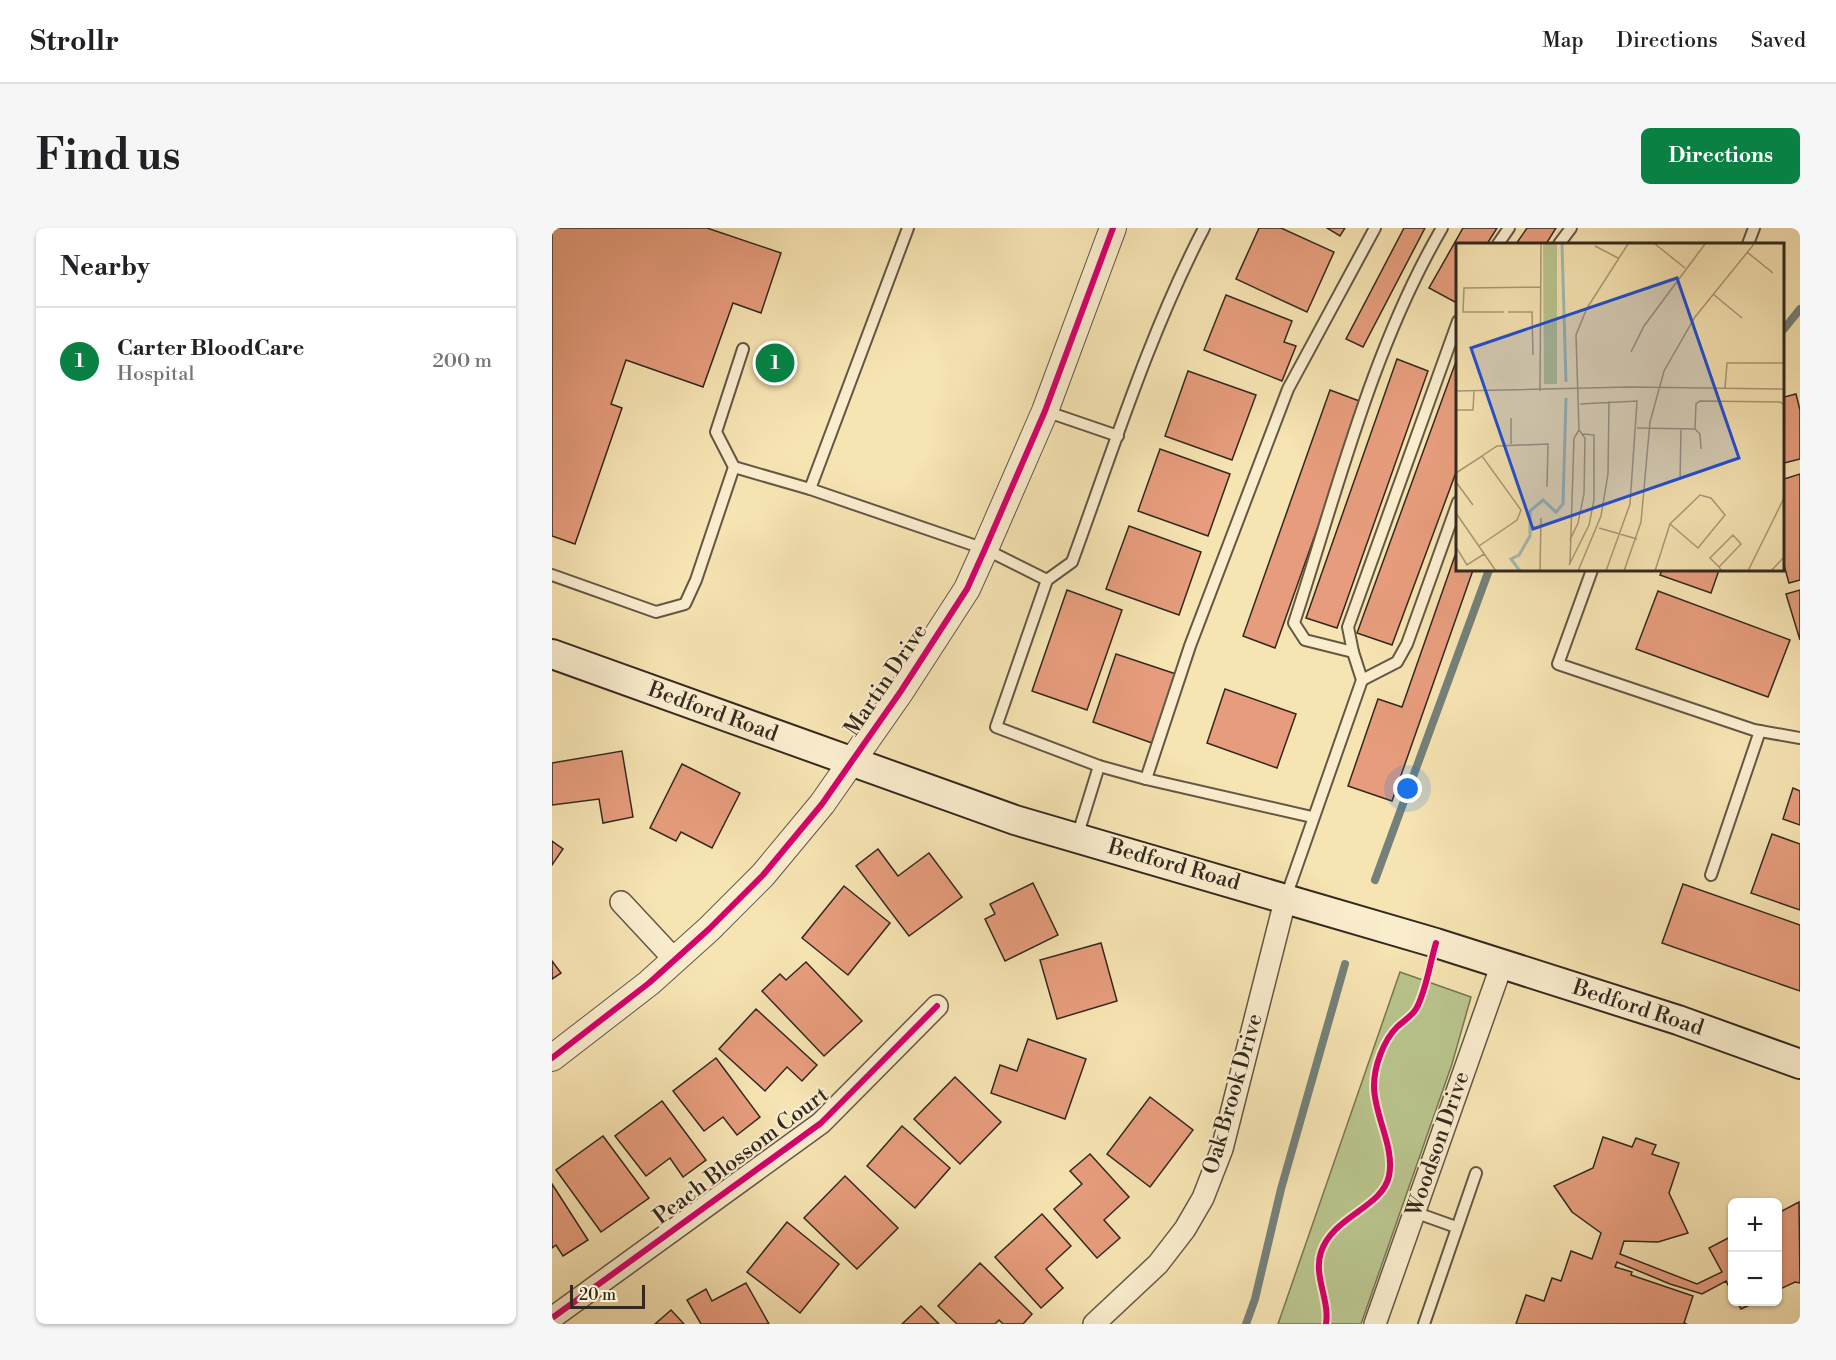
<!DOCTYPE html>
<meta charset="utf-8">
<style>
:root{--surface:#fff;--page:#f6f6f6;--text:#202124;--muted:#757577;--line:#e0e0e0;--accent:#0b8043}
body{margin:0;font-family:"Libre Bodoni",serif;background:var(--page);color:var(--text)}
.controls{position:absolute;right:18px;bottom:18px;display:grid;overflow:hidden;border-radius:9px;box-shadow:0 2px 4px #0004}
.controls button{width:54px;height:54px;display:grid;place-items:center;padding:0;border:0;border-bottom:2px solid var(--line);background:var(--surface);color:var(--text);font:30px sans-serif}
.scale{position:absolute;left:18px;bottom:15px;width:75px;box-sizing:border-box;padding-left:6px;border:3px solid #32291f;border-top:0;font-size:16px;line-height:21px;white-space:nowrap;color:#32291f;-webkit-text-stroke:4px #faedce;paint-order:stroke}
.you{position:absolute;left:856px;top:561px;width:21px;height:21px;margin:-15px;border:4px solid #fff;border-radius:50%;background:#1a73e8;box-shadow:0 0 0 9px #1a73e833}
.badge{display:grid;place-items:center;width:39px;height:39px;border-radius:50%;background:var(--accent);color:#fff;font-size:20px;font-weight:700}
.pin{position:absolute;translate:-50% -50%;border:3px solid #fff;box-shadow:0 2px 6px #0006}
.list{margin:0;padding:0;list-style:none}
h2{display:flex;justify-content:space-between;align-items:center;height:78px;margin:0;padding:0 24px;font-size:26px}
h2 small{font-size:20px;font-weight:400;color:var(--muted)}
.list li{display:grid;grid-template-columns:39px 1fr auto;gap:18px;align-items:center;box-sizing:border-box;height:108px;padding:0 24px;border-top:2px solid var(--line)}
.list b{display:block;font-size:22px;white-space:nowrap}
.list p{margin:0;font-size:20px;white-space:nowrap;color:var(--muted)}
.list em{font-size:20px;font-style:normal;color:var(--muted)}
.map{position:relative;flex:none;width:1248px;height:1096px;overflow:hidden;border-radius:9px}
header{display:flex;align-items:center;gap:36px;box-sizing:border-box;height:84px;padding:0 30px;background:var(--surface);border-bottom:2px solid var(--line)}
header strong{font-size:28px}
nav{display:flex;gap:33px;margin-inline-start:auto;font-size:21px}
.intro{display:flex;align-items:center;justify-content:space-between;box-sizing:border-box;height:144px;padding:0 36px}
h1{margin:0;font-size:42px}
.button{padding:15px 27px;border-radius:9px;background:var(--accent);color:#fff;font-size:21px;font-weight:700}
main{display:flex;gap:36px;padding:0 36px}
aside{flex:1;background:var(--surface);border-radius:9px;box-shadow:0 2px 4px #0004}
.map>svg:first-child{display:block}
.green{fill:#bac58e;stroke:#767756;stroke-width:1.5}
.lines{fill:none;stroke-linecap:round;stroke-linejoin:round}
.stream{stroke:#74817a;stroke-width:8}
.building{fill:#e79d7d;stroke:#32291f;stroke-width:1.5}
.service-casing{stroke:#635844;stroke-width:14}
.minor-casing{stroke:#635844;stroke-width:24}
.tertiary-casing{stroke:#635844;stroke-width:28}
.secondary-casing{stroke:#32291f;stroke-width:32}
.service{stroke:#faedce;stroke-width:10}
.minor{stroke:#faedce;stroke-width:21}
.tertiary{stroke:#faedce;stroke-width:26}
.secondary{stroke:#faedce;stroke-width:28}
.cycleway-casing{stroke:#faedce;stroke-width:10}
.cycleway{stroke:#d6006c;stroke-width:6}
.labels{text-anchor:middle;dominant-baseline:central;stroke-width:4.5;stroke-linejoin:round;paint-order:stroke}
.street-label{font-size:22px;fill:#32291f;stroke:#faedce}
.inset-river{fill:none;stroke:#a0bcb6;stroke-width:3}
.inset-road{fill:none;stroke:#a89978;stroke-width:1.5}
.view{fill:#1d4ed8;fill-opacity:0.15;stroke:#1d4ed8;stroke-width:3}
.inset-edge{fill:none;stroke:#32291f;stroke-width:3}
</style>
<header>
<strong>Strollr</strong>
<nav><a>Map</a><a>Directions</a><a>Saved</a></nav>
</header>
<div class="intro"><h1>Find us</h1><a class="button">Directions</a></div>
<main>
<aside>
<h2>Nearby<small></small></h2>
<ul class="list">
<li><span class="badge">1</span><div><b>Carter BloodCare</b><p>Hospital</p></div><em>200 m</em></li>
</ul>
</aside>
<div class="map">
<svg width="1248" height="1096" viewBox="0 0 1248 1096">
<rect width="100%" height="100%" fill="#f7e4b3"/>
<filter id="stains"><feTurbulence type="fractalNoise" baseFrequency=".00333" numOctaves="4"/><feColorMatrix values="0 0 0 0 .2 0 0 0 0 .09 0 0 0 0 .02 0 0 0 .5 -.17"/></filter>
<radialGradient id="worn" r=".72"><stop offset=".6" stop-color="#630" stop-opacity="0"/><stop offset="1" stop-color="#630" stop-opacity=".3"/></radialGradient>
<path class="green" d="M848,744L919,769L900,836L809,1096H726Z"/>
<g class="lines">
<g class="stream">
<path d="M1232,101L1248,81"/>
<path d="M823,652L937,342"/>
<path d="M694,1096L703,1071L729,961L793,736"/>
</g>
</g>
<g class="building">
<path d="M0,0H155L229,25L209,85L181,75L151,159L74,132L59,176L70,180L23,316L0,308Z"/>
<path d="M707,0H729L782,24L755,84L684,51Z"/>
<path d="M775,0H793L788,8Z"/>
<path d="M852,0H873L811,119L794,111Z"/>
<path d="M911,0H945L935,16H906V70L903,74L877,60Z"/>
<path d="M975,0H1004L994,16H964Z"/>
<path d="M674,67L740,93L732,114L744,118L730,153L652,122Z"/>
<path d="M906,128V239L840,417L805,405Z"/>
<path d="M845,131L876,143L785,400L754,390Z"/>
<path d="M636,143L704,167L680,232L613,208Z"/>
<path d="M778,162L810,174L723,420L691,408Z"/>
<path d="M1244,166L1248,182V231L1232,235V169Z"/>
<path d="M608,221L678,246L656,308L586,283Z"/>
<path d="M1248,246V352L1237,355L1232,337V251Z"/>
<path d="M577,298L649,324L627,387L554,361Z"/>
<path d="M906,319V342H921L840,573L796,558L826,471L850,479Z"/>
<path d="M1110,342H1167L1159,365L1108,347Z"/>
<path d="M515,362L570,382L535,482L480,463Z"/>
<path d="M1248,362V412L1234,366Z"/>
<path d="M1106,363L1238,412L1216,469L1084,421Z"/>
<path d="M564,426L624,446L600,515L541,494Z"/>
<path d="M673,461L744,486L725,540L655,515Z"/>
<path d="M70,523L81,589L51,595L47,571L0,577V535Z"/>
<path d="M130,536L188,565L160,620L129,604L124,613L98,600Z"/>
<path d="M1241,560L1248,563V597L1231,591Z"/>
<path d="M1220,606L1248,616V682L1199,665Z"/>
<path d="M0,613L11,621L0,637Z"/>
<path d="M326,621L346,648L377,625L410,669L357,708L304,638Z"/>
<path d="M481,655L506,707L453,733L433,691L443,686L438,676Z"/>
<path d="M1131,656L1248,697V763L1110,715Z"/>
<path d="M292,658L338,695L296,747L250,710Z"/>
<path d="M549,715L565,773L505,791L488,732Z"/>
<path d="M0,733L9,745L0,751Z"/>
<path d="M254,734L310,793L272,828L210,763L228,746L234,752Z"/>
<path d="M204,781L265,837L250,853L235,839L213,863L167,821Z"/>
<path d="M476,811L534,831L513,891L439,865L448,837L465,843Z"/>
<path d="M164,830L208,889L185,907L171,889L152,903L121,863Z"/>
<path d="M403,849L449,894L408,936L362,891Z"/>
<path d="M598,869L641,902L598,959L555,926Z"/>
<path d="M110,873L154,932L131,949L118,930L94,948L63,908Z"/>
<path d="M350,898L398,940L363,980L315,938Z"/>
<path d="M51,908L97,970L49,1004L4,942Z"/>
<path d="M1051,909L1080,919L1084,910L1104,917L1100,926L1127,935L1117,965L1136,1005L1106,1014L1072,1013L1068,1026L1145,1056L1170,1044L1157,1020L1180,1008V1065L1174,1053L1150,1066L1118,1056L1065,1034L1063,1039L1080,1044L1079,1047L1141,1068L1132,1095L1135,1096H964L974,1067L992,1073L1000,1050L1009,1053L1019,1023L1040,1031L1049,1005L1020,984L1002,958L1041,940Z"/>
<path d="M538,926L577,969L552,992L568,1010L545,1030L502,981L530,956L518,943Z"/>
<path d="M293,948L346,1000L305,1041L252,990Z"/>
<path d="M0,956L36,1012L11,1028L4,1017L0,1020Z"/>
<path d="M1247,974L1248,1055L1243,1054L1226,1062V985Z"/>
<path d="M490,986L519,1018L494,1041L511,1060L489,1080L443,1029Z"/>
<path d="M235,994L287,1036L248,1085L195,1044Z"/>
<path d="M428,1035L480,1086L471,1096H451L447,1092L443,1096H405L386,1078Z"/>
<path d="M194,1055L217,1096H149L135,1072L154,1061L160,1073Z"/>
<path d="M1185,1074H1204L1189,1081Z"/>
<path d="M369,1078L387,1096H350Z"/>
<path d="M119,1082L132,1096H103Z"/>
</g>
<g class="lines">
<defs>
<g id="service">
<path d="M652,0C597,106 561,222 520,334L495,352L444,499L547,538L594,551L760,589"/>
<path d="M946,16L957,0"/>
<path d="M1007,16L1019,0"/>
<path d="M1196,16L1202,0"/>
<path d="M191,121L164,204L182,239L258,261L433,321L495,352"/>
<path d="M493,183L566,208"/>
<path d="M258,261L356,0"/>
<path d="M1040,342L1006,436L1202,502L1248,510"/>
<path d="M0,347L104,384L133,376L144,352L182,239"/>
<path d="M801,424L753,412L742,395C785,264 820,120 890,0"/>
<path d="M810,452L845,434L855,416L906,274"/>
<path d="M594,551L638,418L736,161L823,0"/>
<path d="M525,609L547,538"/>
<path d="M1159,647L1208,503"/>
<path d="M734,669L810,452L801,424L796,399L906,93"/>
<path d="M862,984L904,999"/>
<path d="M872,1096L924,945"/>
</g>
<g id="minor">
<path d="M69,674L123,732"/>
<path d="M0,1090L269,895L385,778"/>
<path d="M542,1096L606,1036L633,1001L651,970L670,921L734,669"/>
<path d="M823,1096L950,736"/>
</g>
<path id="tertiary" d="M0,830L97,755L157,701L211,647L270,576L349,463L415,361L433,321L493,183L561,0"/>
<path id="secondary" d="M0,426L463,592L884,715L1126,792L1248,836"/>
</defs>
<use href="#service" class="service-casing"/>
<use href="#minor" class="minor-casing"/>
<use href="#tertiary" class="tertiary-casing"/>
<use href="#secondary" class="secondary-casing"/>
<use href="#service" class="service"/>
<use href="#minor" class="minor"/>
<use href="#tertiary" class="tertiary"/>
<use href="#secondary" class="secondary"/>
<defs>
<g id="cycleway">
<path d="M0,830L97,755L157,701L211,647L270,576L349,463L415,361L433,321L493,183L561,0"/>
<path d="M0,1090L269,895L385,778"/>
<path d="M774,1096C778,1072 761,1048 769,1024C781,988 830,980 837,948C843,918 822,888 822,858C822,839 831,813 845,799C850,794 860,788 864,781C874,764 878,734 884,715"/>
</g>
</defs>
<use href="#cycleway" class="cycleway-casing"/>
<use href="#cycleway" class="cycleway"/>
</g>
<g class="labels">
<g class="street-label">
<text transform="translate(334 452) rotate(-56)">Martin Drive</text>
<text transform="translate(161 484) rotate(20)">Bedford Road</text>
<text transform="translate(622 637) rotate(16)">Bedford Road</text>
<text transform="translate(1086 780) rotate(18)">Bedford Road</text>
<text transform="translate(681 866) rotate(-74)">Oak Brook Drive</text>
<text transform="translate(886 916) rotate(-71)">Woodson Drive</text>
<text transform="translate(189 928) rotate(-37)">Peach Blossom Court</text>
</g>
</g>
<g transform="translate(904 15)">
<rect width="328" height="328" fill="#f7e4b3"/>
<path d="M87,1H101V141H88Z" fill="#bac58e"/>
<path class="inset-river" d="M106,1L110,139M64,328L55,316L63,312L74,293V268L87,257L100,269L107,261L110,155"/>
<path class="inset-road" d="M199,1L229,25M139,3L162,15M291,9L317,30M257,51L286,75M48,69H7L8,45L85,44M52,69H76L77,112M175,109L188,83L249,1M269,145L271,120H329M328,146L329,181M0,148L173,144L329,146M84,148L85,1M124,161L181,158L174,261L150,328M0,167H17L18,148M55,175V201M181,185L239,186M245,206L244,191L239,186L240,161L244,158L324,159L329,162M26,213L41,203L92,201L91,244M0,230L26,213L65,267L61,277L23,303M224,237L225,187M0,239L17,262M0,270L40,328M143,285L181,296M114,297L122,280L128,251L129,195L123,187L120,92L131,65L172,1M0,304L11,322L28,311M114,320L118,195L123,187M113,322L133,282L138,257V192L127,191M263,324L285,301L277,292L254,315L263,324L266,328M84,328L85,275M122,328L145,273L152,231L153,158M168,328L185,279L194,179L208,128L239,74L298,1M199,328L214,281L244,252L255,255L269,272L242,305L214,281M292,328L329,253M315,328L329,313"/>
<path class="view" d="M221,35L283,215L77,286L15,105Z"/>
<rect width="328" height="328" class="inset-edge"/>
</g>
<rect width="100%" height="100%" filter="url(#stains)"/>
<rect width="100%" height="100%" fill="url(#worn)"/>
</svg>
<div class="controls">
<button>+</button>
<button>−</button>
</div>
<div class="scale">20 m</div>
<div class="you"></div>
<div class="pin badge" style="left:223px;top:135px">1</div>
</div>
</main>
